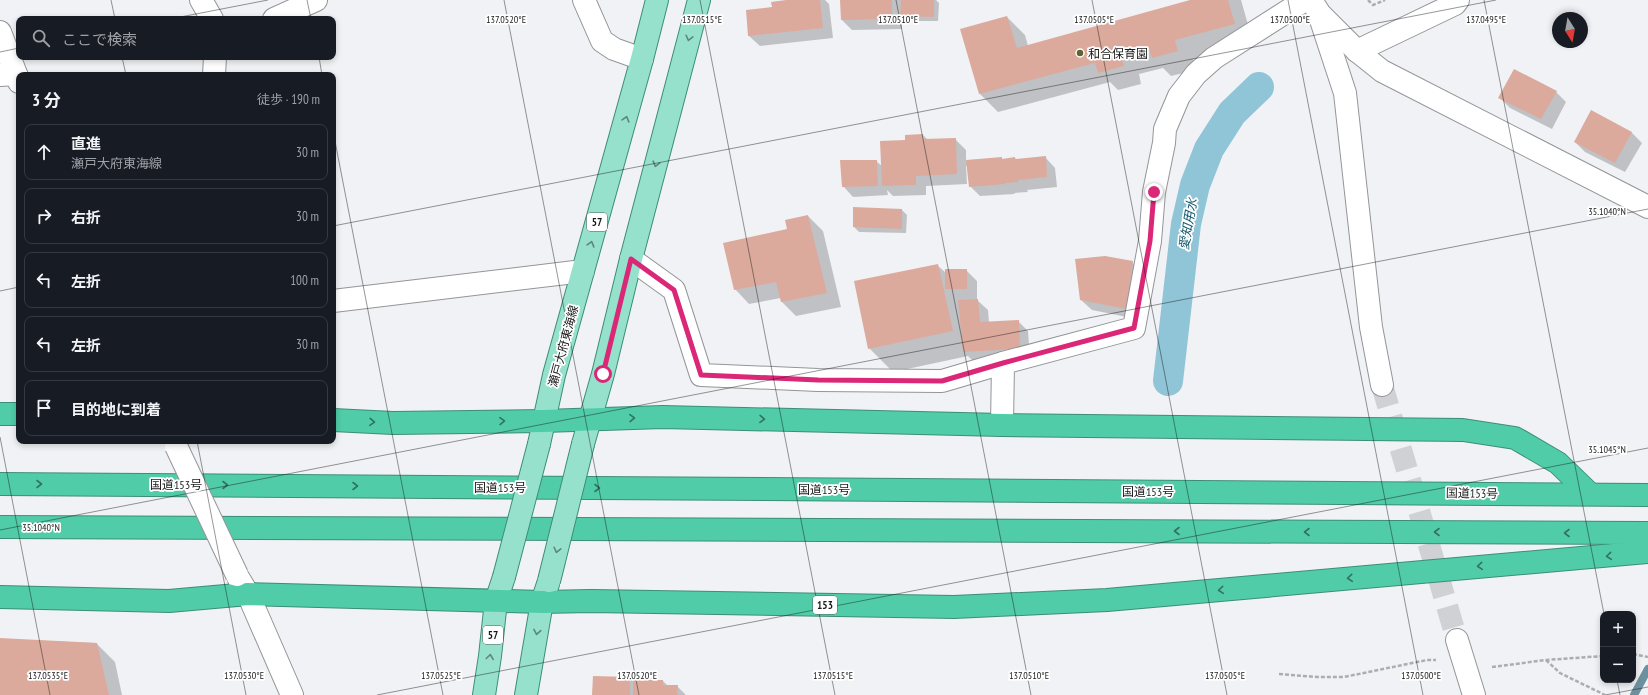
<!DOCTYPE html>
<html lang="ja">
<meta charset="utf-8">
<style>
:root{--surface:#171b24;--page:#20242c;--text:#f1f3f6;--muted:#9ea1a6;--line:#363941}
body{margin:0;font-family:"PT Sans Narrow","Noto Sans JP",sans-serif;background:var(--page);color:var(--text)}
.controls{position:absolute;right:12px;bottom:12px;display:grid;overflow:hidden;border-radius:8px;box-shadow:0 2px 6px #0003}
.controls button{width:36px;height:36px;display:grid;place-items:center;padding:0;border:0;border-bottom:1px solid var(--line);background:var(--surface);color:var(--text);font:20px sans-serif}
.compass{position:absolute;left:1552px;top:12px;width:36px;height:36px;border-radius:50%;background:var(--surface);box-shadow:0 2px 6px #0003;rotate:169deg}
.stop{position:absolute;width:12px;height:12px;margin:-9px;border:3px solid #db2777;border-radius:50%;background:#fff}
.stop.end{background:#db2777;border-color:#fff;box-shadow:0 1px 4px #0008}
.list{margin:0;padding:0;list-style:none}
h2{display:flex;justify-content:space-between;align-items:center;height:52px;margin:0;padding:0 16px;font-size:17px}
h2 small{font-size:13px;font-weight:400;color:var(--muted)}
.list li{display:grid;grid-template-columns:26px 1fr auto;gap:12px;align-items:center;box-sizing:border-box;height:56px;margin:0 8px 8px;padding:0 8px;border:1px solid var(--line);border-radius:8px}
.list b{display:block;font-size:15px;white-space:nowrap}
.list p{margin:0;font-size:13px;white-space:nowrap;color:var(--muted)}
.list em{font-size:13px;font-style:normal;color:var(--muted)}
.icon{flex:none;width:22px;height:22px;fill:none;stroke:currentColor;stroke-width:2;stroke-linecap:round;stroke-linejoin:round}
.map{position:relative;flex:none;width:1648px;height:695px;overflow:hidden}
.search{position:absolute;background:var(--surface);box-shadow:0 2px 6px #0003;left:16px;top:16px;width:320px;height:44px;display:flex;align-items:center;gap:10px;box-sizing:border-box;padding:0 14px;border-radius:8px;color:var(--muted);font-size:15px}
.panel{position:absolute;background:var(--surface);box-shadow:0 2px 6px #0003;left:16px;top:72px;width:320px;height:372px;border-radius:8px}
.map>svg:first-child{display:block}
.shadow{fill:#0003}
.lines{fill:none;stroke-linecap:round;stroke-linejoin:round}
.stream{stroke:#6c909e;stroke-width:8}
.canal{stroke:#90c4d7;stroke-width:30}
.building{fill:#dbaa9c}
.street-tunnel{stroke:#d0d1d4;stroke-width:22;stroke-dasharray:22 11;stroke-linecap:butt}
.street-casing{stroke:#949598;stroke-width:24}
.secondary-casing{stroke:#949598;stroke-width:24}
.primary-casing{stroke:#3c8e76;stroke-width:24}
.highway-casing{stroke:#3c8e76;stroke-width:24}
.path{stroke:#acadaf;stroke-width:2.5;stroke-dasharray:4 2;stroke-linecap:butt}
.street{stroke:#fff;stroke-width:22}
.secondary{stroke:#fff;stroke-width:22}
.primary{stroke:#96e1cb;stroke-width:22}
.highway{stroke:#50cda8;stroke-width:22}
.secondary-bridge-casing{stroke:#949598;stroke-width:24;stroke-linecap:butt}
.primary-bridge-casing{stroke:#3c8e76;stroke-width:24;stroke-linecap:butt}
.secondary-bridge{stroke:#fff;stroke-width:22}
.primary-bridge{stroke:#96e1cb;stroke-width:22}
.oneway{stroke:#5d877b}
.oneway2{stroke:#347260}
.route{stroke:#db2777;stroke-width:5}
.ticks{fill:none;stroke:#181819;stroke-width:1;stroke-opacity:0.45}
.poi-dot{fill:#606330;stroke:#fff;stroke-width:1.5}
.labels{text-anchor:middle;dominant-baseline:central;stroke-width:3.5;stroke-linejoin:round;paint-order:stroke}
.shield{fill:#fff;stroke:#5d5d5e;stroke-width:1}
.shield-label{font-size:11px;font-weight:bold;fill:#181819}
.poi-label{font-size:12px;fill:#181819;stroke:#fff;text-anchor:start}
.street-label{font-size:12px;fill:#181819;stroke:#fff}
.water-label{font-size:13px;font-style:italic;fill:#155a6e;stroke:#fff}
.ticks-label{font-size:10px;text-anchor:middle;fill:#181819;stroke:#fff;stroke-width:3.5;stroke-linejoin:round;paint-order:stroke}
</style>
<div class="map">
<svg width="1648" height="695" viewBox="0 0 1648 695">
<rect width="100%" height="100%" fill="#f1f2f5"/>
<g class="shadow">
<path d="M787,0H825L829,4L833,38L760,46L749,36L747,11L773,8Z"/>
<path d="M841,0H936L939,3L938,21H906L902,16V29L852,30L842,20Z"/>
<path d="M1192,0H1241L1253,42L1193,59L1196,70L1171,76L1163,68L1139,74L1141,84L1118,90L1110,82L998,112L980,94L1007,17L1025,35L1028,46Z"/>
<path d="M1556,92L1566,102L1552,129L1510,108L1500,98Z"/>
<path d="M1631,132L1642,143L1625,172L1585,152L1575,142Z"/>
<path d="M923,135L928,140L955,139L966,150V161L1001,158L1003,160L1015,158L1017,160L1045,157L1055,168L1057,187L1027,190L1028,192L1014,193L1015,194L980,196L970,186L968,166H966L967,184L926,186V195L893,196L887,190L888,195L853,197L843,186L876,161L882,166L906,141Z"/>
<path d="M902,210L907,215L906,233L859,232L854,227Z"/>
<path d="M808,216L823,231L841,307L796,316L782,302L781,298L749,304L735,289L788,230Z"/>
<path d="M1132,262L1142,272L1137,319L1092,310L1081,300Z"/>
<path d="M937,265L946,273L966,270L977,281V300L988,310L989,323L1018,321L1028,331L1030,359L974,362L968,356L893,372L869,348Z"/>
<path d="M0,639L96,643L115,662L122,695H0Z"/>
<path d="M594,677L630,678L633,681H663L668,686H677L686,695H593Z"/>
</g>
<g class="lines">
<path class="stream" d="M1634,695L1648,669"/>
<path class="canal" d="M1168,381L1186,224L1195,185L1209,149L1232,113L1259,87"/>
</g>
<g class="building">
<path d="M786,0H820L823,28L748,36L746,10L772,7L771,2Z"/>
<path d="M840,0H892V19L841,20Z"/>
<path d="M901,0H934V17L900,16Z"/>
<path d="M1190,0H1228L1235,24L1175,40L1178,51L1152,58L1149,48L1121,56L1124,66L1098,73L1095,63L979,94L960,29L1007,16L1017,48Z"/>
<path d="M1514,69L1557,91L1541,119L1498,98Z"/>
<path d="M1591,110L1632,132L1615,163L1574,142Z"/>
<path d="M923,134V139L956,138L957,174L916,176V185L882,186L880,141L905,140V135Z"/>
<path d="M1046,156L1047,177L1018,180V182L1005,183V184L969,187L966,160L1002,157V159L1015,157V159Z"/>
<path d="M840,160H877L878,186L842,187Z"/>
<path d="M853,207L902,209V229L853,227Z"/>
<path d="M808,215L827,293L781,302L776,282L734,290L723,243L787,229L785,220Z"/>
<path d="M1105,256L1133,261L1127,309L1080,300L1075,259Z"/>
<path d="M938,264L953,331L868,349L854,281Z"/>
<rect x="945" y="269" width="22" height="20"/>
<path d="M978,299L980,322L1019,320L1020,349L963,352L958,300Z"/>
<path d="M0,638L97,643L109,695H0Z"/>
<path d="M593,676L630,677V695H592Z"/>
<path d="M633,680H663V685H678L677,695H633Z"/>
</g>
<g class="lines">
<path class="street-tunnel" d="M1382,385L1457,640"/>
<defs>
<g id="street">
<path d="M201,0L212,19"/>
<path d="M584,0L602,41L614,49L642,59"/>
<path d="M1311,0L1318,11L1345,93L1371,327L1382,385"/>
<path d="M1321,15L1357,51L1382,71L1648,207"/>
<path d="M274,19L316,0"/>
<path d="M1357,51L1455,4L1458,0"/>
<path d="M0,75L16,74"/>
<path d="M214,75L215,57"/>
<path d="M631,259L674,290L701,375L818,380L942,381L1003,363"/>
<path d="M333,301L583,271"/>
<path d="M1002,425L1003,363L1134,328L1150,241L1154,192L1164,143L1165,129L1179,96L1196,74L1214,58L1305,0"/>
<path d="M1457,640L1474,695"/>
</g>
<g id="secondary">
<path d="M0,32L19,82"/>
<path d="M239,579L248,594L292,695"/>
</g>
<g id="primary">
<path d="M539,444L554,375L642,59L657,0"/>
<path d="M583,444L603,374L631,259L699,0"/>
<path d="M484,695L490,656L496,601L504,577"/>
<path d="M526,695L542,602L548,584"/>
</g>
<g id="highway">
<path d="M0,414H19"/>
<path d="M333,420L393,423L544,421L663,417L1002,425L1463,430L1515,438L1558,463L1590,494"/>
<path d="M0,484L1648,495"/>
<path d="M0,527L1648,533"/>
<path d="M0,597L169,601L248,594L542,602L591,601L954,607L1107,600L1648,552"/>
</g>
</defs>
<use href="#street" class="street-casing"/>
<use href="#secondary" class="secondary-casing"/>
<use href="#primary" class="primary-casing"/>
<use href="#highway" class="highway-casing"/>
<g class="path">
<path d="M1368,0L1373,5L1385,0"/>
<path d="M1633,654L1648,657"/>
<path d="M1546,660L1560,673L1605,695"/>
<path d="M1492,667L1546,660L1603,656"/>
<path d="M1279,674L1317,677H1344L1427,660H1436"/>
</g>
<use href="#street" class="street"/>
<use href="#secondary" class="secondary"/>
<use href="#primary" class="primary"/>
<use href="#highway" class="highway"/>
<defs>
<path id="secondary-bridge" d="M176,446L237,575"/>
<g id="primary-bridge">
<path d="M504,577L539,444"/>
<path d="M549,581L583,444"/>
</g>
</defs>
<use href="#secondary-bridge" class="secondary-bridge-casing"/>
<use href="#primary-bridge" class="primary-bridge-casing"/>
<use href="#secondary-bridge" class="secondary-bridge"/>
<use href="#primary-bridge" class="primary-bridge"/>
</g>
<defs><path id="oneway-chevron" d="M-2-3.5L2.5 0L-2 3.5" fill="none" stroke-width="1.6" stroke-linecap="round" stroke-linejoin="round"/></defs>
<g class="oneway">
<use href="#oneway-chevron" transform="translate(689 38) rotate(104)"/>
<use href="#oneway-chevron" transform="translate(626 119) rotate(-74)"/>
<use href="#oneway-chevron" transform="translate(656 164) rotate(105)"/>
<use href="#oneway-chevron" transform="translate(591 244) rotate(-74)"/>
<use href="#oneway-chevron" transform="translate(557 550) rotate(104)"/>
<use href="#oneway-chevron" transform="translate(537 632) rotate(100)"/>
<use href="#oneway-chevron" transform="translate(490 657) rotate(-82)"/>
</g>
<g class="oneway2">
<use href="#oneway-chevron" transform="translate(632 418) rotate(-2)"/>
<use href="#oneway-chevron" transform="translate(762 419) rotate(1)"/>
<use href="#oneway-chevron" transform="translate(502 421) rotate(-1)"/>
<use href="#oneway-chevron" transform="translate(372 422) rotate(3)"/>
<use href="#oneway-chevron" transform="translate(39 484)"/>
<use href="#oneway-chevron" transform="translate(225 485)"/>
<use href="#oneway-chevron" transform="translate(355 486)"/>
<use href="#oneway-chevron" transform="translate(597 488)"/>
<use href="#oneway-chevron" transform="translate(1177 531) rotate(-180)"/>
<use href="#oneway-chevron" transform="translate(1307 532) rotate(-180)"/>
<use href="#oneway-chevron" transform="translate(1437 532) rotate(-180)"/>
<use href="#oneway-chevron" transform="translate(1567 533) rotate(-180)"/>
<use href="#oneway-chevron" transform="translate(1609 556) rotate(175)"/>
<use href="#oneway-chevron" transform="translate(1480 566) rotate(175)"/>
<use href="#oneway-chevron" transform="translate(1350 578) rotate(175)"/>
<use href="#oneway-chevron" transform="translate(1221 590) rotate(175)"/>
</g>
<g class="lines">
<path class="route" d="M603,374L631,259L674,290L701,375L818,380L942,381L1003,363L1134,328L1150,241L1154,192"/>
</g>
<path class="ticks" d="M111,0L115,19M307,0L311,19M504,0L639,695M700,0L835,695M896,0L1031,695M1092,0L1227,695M1288,0L1423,695M1484,0L1604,614M170,19L268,0M0,52L19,48M122,57L126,75M319,57L322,75M333,131L443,695M333,226L1496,0M0,291L19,287M0,437L50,695M197,441L246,695M0,530L1648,209M1617,680L1620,695M377,695L1648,448M1605,695L1648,687"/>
<circle class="poi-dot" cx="1080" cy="53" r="4"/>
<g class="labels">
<g class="shield">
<rect x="587" y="213" width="20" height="18" rx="3"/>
<rect x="813" y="596" width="24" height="18" rx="3"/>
<rect x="483" y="626" width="20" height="18" rx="3"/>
</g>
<g class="shield-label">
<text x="597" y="222">57</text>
<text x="825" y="605">153</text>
<text x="493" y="635">57</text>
</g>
<g class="poi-label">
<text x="1088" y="53">和合保育園</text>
</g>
<g class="street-label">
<text transform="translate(563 346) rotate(-75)">瀬戸大府東海線</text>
<text x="176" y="484">国道153号</text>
<text x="500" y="487">国道153号</text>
<text x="824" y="489">国道153号</text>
<text x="1148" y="491">国道153号</text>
<text transform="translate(1472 493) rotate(1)">国道153号</text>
</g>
<g class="water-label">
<text transform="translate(1188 224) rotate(-80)">愛知用水</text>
</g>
</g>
<g class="ticks-label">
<text x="506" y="23">137.0520°E</text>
<text x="702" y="23">137.0515°E</text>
<text x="898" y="23">137.0510°E</text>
<text x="1094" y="23">137.0505°E</text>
<text x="1290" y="23">137.0500°E</text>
<text x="1486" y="23">137.0495°E</text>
<text x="1607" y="215">35.1040°N</text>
<text x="1607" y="453">35.1045°N</text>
<text x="41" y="531">35.1040°N</text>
<text x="48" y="679">137.0535°E</text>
<text x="244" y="679">137.0530°E</text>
<text x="441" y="679">137.0525°E</text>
<text x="637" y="679">137.0520°E</text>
<text x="833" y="679">137.0515°E</text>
<text x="1029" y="679">137.0510°E</text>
<text x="1225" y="679">137.0505°E</text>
<text x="1421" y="679">137.0500°E</text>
</g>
</svg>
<div class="controls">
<button>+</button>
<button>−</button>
</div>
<svg class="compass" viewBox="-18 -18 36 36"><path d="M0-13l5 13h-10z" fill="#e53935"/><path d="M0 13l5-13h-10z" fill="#9ea1a6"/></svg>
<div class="stop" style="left:603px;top:374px"></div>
<div class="stop end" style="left:1154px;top:192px"></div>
<div class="search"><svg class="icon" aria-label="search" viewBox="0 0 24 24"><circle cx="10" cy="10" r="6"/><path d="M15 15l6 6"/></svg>ここで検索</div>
<section class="panel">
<h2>3 分<small>徒歩 · 190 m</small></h2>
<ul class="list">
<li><svg class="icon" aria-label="ahead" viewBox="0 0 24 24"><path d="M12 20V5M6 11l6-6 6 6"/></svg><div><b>直進</b><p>瀬戸大府東海線</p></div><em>30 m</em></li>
<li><svg class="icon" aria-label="right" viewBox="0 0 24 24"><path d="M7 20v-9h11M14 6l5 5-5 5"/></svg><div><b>右折</b></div><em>30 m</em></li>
<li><svg class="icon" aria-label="left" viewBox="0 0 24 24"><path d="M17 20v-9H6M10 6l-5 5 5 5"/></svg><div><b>左折</b></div><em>100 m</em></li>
<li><svg class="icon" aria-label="left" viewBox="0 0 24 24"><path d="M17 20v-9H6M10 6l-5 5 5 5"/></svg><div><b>左折</b></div><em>30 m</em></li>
<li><svg class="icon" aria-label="arrive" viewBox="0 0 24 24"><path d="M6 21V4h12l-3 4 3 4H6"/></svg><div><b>目的地に到着</b></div></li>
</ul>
</section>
</div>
